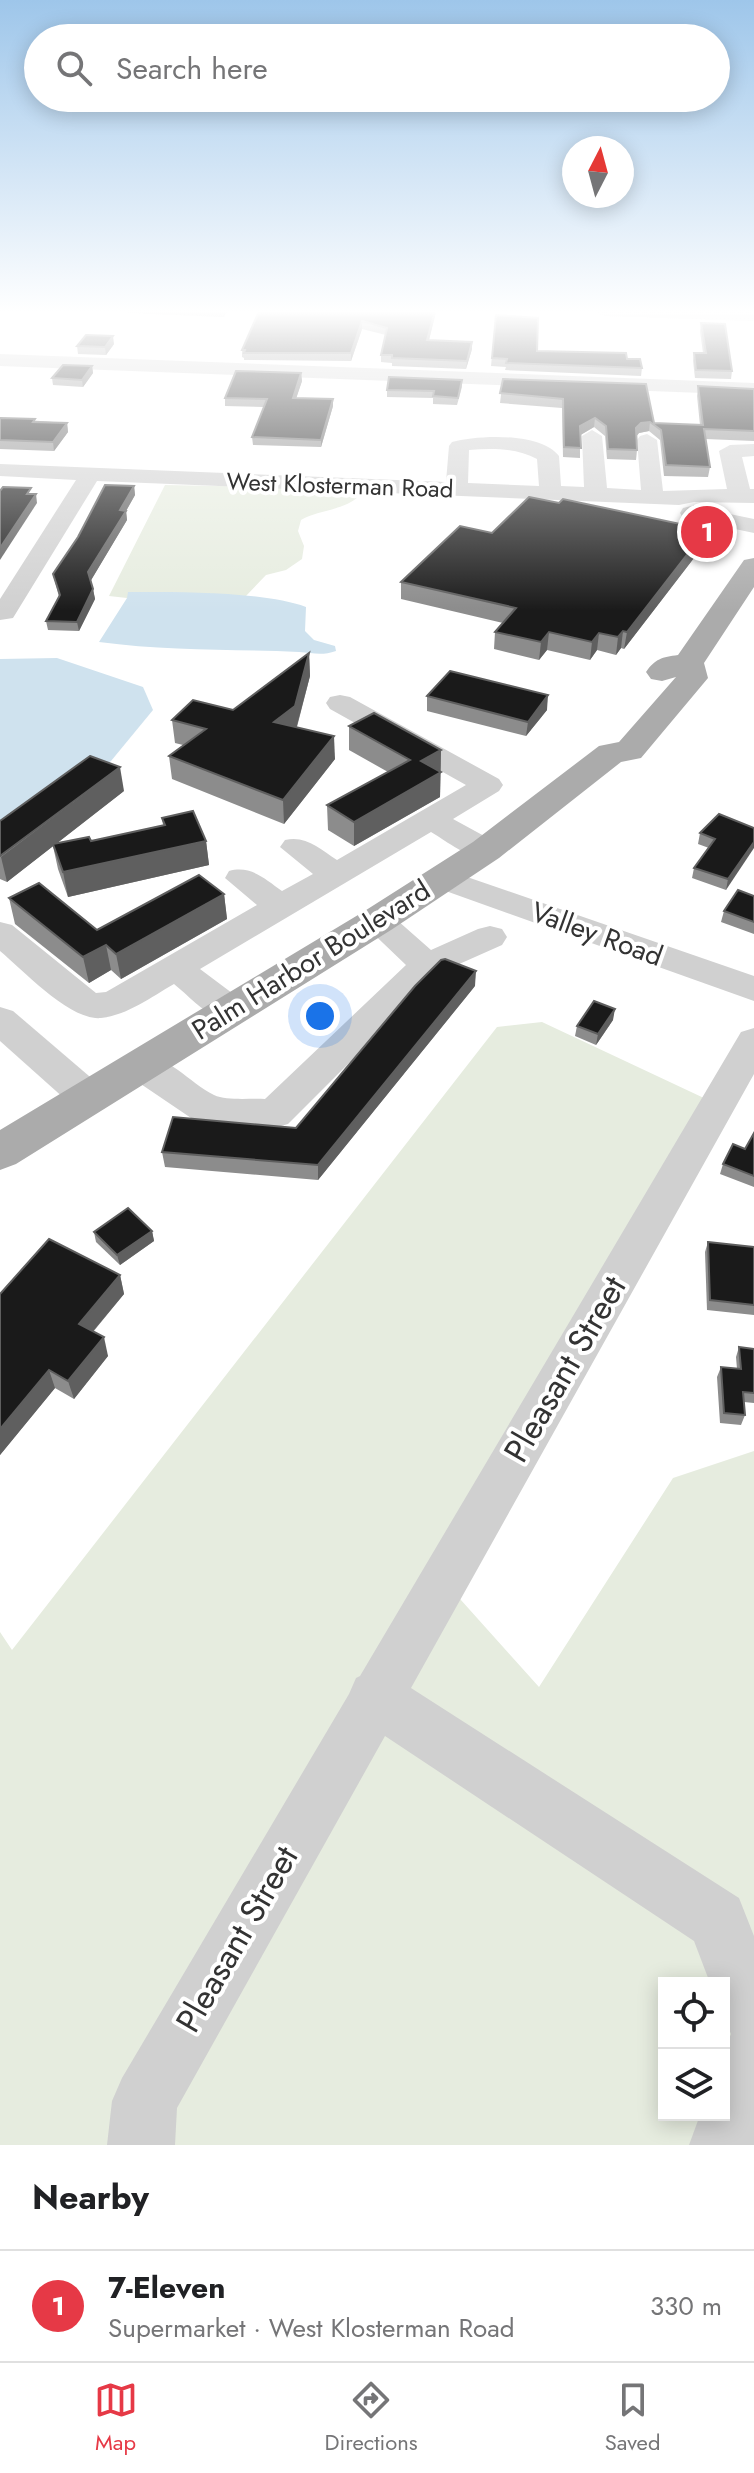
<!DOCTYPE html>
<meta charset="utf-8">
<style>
:root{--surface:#fff;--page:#f2f2f2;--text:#202124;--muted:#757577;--line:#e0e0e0;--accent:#e63946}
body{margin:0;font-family:Jost,sans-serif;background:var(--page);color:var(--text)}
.controls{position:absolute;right:24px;bottom:24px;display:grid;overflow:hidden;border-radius:0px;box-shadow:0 4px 20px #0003}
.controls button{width:72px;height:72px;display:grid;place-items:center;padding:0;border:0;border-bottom:2px solid var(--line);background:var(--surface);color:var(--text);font:40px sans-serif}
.compass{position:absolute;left:562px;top:136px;width:72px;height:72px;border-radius:50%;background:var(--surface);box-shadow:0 4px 20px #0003;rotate:6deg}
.you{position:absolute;left:320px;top:1016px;width:28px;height:28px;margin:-20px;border:6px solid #fff;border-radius:50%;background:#1a73e8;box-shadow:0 0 0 12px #1a73e833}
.badge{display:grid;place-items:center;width:52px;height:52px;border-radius:50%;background:var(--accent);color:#fff;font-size:26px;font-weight:700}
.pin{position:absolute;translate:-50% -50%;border:4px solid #fff;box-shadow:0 2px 8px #0006}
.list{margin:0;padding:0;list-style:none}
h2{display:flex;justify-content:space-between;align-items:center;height:104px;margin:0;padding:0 32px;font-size:34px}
h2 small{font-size:26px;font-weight:400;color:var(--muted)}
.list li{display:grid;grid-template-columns:52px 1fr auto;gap:24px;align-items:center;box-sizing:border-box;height:112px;padding:0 32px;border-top:2px solid var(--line)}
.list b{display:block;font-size:30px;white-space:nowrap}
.list p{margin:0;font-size:26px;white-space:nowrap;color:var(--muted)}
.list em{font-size:26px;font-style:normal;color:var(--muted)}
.icon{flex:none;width:44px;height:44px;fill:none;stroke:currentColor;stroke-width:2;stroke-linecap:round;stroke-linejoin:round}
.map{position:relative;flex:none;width:754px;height:2145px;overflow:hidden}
.search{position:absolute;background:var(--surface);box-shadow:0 4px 20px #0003;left:24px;right:24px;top:24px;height:88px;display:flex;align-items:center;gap:20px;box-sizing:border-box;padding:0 28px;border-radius:44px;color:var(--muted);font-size:30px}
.sheet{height:216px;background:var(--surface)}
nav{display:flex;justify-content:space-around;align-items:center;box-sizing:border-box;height:112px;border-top:2px solid var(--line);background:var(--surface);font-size:22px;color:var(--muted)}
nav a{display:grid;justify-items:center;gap:4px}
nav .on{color:var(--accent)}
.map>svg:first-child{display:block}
.green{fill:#e6ecdf;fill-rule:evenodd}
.water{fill:#cfe2ee}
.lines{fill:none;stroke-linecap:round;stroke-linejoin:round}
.minor{fill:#d0d0d0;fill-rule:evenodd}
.major{fill:#ababab;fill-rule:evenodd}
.wall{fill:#8c8c8c}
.shaded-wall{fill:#5f5f5f}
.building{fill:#1a1a1a;stroke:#5f5f5f;stroke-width:2}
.labels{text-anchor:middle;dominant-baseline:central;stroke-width:8;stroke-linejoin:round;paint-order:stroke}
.far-street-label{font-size:24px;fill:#333;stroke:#fff}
.street-label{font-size:28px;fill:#333;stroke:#fff}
.near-street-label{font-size:34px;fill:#333;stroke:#fff}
</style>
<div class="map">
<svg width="754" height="2145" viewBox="0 0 754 2145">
<rect width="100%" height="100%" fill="#fff"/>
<g class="green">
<path d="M165,485L363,489C355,510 319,509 301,520L298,531L304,546L302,559L286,570L266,575L246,596L160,592L127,598L109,596Z"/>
<path d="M542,1022L706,1099L452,1590L539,1687L673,1478L754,1451V2145H0V1632L12,1650L497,1027ZM664,1983H724V2115H664Z"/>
</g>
<g class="water">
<path d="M128,592C175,592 263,591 306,607L305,631L314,640L335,646L336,651C322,656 313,653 299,652C232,649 166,651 99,642L127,598Z"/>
<path d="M57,658L143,687L153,710L111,761L0,829V659Z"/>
</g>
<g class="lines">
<g class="minor">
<path d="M595,311H754V321L604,316Z"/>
<path d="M0,354L754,383V395L0,366Z"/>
<path d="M592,430L602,436L607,488L641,490L637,440L640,436L647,434L657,440L663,491L727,489L719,451L730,445L754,444V456L742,457L750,489H754V503L694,502L679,505L97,481L13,618L0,620V599L76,480L0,476V464L446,482L449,446L452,442C478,435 540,432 559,456L561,486L584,487L582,436ZM469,450C492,448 517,448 537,459L539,486L468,483Z"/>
<path d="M691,506L754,519V533L683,518L680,513L683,508Z"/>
<path d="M340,695L350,697L499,779L503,785L499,791L453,819L497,843L502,850L497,857C473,863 451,844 431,832L200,969L244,1002L249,1011L244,1020C216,1028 195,1001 174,984C151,997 128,1015 101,1018C70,1021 24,971 0,951V922L12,925L96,993L106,992L257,905L225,878L229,871C251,865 265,879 282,891L313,874L280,847L285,840C306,835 320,849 337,860L466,785L330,709L326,703L330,697Z"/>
<path d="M441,868L754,976V1001L429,885L425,878L429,871Z"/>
<path d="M377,910L389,913L431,950L478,929L490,926L502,929L507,937L502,945L439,973L288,1124L274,1128L208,1124L194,1120L129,1076L123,1066L129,1056C162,1047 186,1081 214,1095C227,1101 250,1098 265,1099L406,965L360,921L365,913Z"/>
<path d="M0,1007L13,1011L103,1088L108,1098L103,1108L89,1112L75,1108L0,1041Z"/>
<path d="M754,1028V1074L411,1688L739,1898L754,1936V2145H689L700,2115H724V2050L731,2034L724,2018V1983H710L694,1941L385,1736L177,2108L175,2145H107L112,2101L122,2078L349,1694L356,1678L360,1676L741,1032Z"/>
</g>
<path class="major" d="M754,558V587L704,663L708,678L641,758L621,762L499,858L391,930L16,1164L0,1170V1130L363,912L473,842L599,746L619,742L676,677L662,681L651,679L646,672C655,659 662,657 678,655L744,560Z"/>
</g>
<g class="wall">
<path d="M127,311H227L224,317L128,313Z"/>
<path d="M259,311H436L429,340L472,349L466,369L392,366V363L381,362V355L386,335L362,329L351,361L244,360V358L242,357V350Z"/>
<path d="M496,315L537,351L627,359L642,368L641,376L505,370L506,367L491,366Z"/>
<path d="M701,323L732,371L731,379L695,378L693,361L694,353H703L700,331Z"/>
<path d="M114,344L106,355L78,354L77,346Z"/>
<path d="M92,366L93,373L83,387L53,385L52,378Z"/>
<path d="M301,373L302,381L296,398L333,399V406L321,447L253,445L252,437L264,407L225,406V398Z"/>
<path d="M503,379L654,423L700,425L697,396L698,386L754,389V441L706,439L710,467L708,477L664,476L660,440L649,431L639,433L636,436L637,450L636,460L607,459L605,436L594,427L580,435V458L563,457L562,408L500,403Z"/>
<path d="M462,380V387L457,405L433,404V398L387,397V390Z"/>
<path d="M0,418L67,423L68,432L54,451L0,449Z"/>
<path d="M134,486L135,495L126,511L127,520L91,580L95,599L79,631L48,630L46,621L59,597L53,574Z"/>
<path d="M559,503L680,524L717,528L624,649L621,648L616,655L597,650L590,660L547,650L539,660L494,649L495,632L503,623L401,599V582L492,533Z"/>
<path d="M309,653L310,676L297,727L335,759L284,824L172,779L169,756L183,745L175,743L172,720L233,710Z"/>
<path d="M427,696L547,710L526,736L427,711Z"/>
<path d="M349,726L441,750L440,797L354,846L328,830L327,805L388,772L349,750Z"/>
<path d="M124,791L56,844L91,841L163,825L162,818L206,841L209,865L68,897L58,869L53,846L7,882L0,879V821Z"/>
<path d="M754,828L726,890L692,878L694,868L709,848L698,844L700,833Z"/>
<path d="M224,894L227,919L121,979L111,970L89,983L15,924L9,898L97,930Z"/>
<path d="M754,896V934L721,922L724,911Z"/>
<path d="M475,986L318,1180L165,1167L162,1152L296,1128Z"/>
<path d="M613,1020L596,1045L575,1036L577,1026Z"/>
<path d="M754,1133V1187L720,1174L723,1164L745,1149Z"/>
<path d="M152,1231L154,1241L120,1265L96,1242L94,1232Z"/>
<path d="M708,1242L754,1247V1315L707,1310L705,1252Z"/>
<path d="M120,1275L124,1294L93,1332L108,1356L74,1399L55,1388L0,1455V1294Z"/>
<path d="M739,1347L754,1349V1403L744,1402L745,1415L741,1425L720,1423L717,1377L721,1367L737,1369L736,1357Z"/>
</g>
<g class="shaded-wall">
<path d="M435,311H436L435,316L427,348V340Z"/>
<path d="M362,321V329L351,361V353Z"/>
<path d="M113,336L114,344L106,355L105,347Z"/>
<path d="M472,342V349L466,369L467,361Z"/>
<path d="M92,366L93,373L83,387L82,380Z"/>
<path d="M301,373L302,381L294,405L293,398Z"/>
<path d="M333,399V406L321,447V440Z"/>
<path d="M595,418L594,427L579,436L580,426Z"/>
<path d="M650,422L649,431L639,433L635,438L636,428L641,423Z"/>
<path d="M67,423L68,432L54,451L53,442Z"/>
<path d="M134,486L135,495L126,511L127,520L90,582L88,572L120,510Z"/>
<path d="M36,494L37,503L0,560V548Z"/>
<path d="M720,512L717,528L624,649L627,632Z"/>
<path d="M93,589L95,599L79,631L77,622Z"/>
<path d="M623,631L621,648L616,655L618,637Z"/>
<path d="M549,632L547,650L539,660L541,642Z"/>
<path d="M599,633L597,650L590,660L592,642Z"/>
<path d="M309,653L310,676L296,729L274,722Z"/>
<path d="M548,695L547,710L526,736L528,722Z"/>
<path d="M334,736L335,759L284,824L283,800Z"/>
<path d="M441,750L440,797L354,846V822L421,761Z"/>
<path d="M120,767L124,791L7,882L1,857Z"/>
<path d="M206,841L209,865L68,897L63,872Z"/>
<path d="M754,842V848L726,890L728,879Z"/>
<path d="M224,894L227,919L121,979L116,954Z"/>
<path d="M106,945L111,970L89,983L83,957Z"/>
<path d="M476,971L475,986L318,1180V1165Z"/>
<path d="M615,1009L613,1020L596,1045L598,1034Z"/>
<path d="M152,1231L154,1241L120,1265L117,1255Z"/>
<path d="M120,1275L124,1294L84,1342L79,1324Z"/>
<path d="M104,1337L108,1356L74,1399L68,1381Z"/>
<path d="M49,1370L55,1388L0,1455V1429Z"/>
</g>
<g class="building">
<path d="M259,311H435L427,340L472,342L467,361L392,358V355H381L387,328L362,321L351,353H244L245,350H242Z"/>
<path d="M496,315L538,318L537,351L626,353L627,359H640L642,368L506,363L507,359L492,358Z"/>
<path d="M701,323L725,324L732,371L696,370L694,353H706Z"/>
<path d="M86,335L113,336L105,347L77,346Z"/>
<path d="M63,365L92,366L82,380L52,378Z"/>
<path d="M236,371L301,373L293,398L333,399L321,440L252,437L267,399L225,398Z"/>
<path d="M389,377L462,380L458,398L433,396L434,391L387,390Z"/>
<path d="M503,379L646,384L654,423L703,425L698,386L754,389V431L704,429L710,467L666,465L661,430L650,422L641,423L636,428L637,450L608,449L606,426L595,418L580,426L581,448L564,447L563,399L500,393Z"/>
<path d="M0,418L35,419L33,422L67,423L53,442L0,440Z"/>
<path d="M105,485L134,486L120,510L126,511L88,572L93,589L77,622L46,621L60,595L53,574L78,537Z"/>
<path d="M3,487L31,488L27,494H36L0,548V491Z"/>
<path d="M529,497L559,503L563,499L680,524L694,506L720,512L627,632L623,631L618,637L599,633L592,642L549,632L541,642L495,632L516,608L401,582L460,526L492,533Z"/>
<path d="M309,653L295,706L274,722L334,736L283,800L169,756L206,729L172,720L193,700L233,710Z"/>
<path d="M450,671L548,695L528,722L427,696Z"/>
<path d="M374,713L441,750L421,761L441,772L354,822L327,805L410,760L349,726Z"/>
<path d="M90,756L120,767L0,856V821Z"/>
<path d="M193,811L206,841L63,872L53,844L89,837L91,841L165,825L162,818Z"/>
<path d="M719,814L754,828V842L728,879L694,868L715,839L700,833Z"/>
<path d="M199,875L224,894L116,954L106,945L83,957L9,898L39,883L97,930Z"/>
<path d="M738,890L754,896V922L724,911Z"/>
<path d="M445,959L476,971L318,1165L162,1152L173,1117L296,1128L415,986L441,960Z"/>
<path d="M594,1001L615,1009L598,1034L577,1026Z"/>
<path d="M754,1133V1176L723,1164L733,1144L745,1149Z"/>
<path d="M128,1208L152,1231L117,1255L94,1232Z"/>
<path d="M49,1239L120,1275L79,1324L104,1337L68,1381L49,1370L0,1429V1294Z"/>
<path d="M708,1242L754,1247V1305L710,1300Z"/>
<path d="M739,1347L754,1349V1393L743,1392L745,1415L724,1413L721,1367L741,1369Z"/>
</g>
<linearGradient id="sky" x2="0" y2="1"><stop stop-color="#9ec6ea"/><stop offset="0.51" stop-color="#fff"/><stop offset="1" stop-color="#fff" stop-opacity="0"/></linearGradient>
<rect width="754" height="611" fill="url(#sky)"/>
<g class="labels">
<g class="far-street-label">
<text transform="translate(340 485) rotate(2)">West Klosterman Road</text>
</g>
<g class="street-label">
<text transform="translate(597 934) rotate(20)">Valley Road</text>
<text transform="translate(311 960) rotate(-32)">Palm Harbor Boulevard</text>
</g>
<g class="near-street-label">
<text transform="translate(565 1369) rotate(-60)">Pleasant Street</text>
<text transform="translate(237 1939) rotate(-60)">Pleasant Street</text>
</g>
</g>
</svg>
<div class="controls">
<button><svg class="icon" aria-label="locate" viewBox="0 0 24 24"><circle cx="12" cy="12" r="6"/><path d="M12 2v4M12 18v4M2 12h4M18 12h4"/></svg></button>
<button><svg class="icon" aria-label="layers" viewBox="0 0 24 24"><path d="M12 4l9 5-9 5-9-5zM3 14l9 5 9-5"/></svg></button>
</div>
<svg class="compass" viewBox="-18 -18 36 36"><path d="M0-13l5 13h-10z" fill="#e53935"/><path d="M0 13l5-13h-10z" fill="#757577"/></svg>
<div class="you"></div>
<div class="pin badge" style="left:707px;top:532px">1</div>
<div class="search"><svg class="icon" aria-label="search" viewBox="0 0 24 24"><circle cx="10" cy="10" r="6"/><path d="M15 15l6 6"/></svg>Search here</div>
</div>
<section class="sheet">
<h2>Nearby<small></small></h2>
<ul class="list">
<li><span class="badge">1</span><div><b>7-Eleven</b><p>Supermarket · West Klosterman Road</p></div><em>330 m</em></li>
</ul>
</section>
<nav>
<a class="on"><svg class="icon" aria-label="map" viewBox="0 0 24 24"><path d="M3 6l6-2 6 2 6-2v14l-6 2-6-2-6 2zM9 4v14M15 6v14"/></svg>Map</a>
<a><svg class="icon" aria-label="directions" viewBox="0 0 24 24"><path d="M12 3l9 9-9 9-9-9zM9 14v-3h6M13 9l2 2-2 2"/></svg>Directions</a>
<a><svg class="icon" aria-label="saved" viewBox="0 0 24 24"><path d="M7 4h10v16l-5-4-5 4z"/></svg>Saved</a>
</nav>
